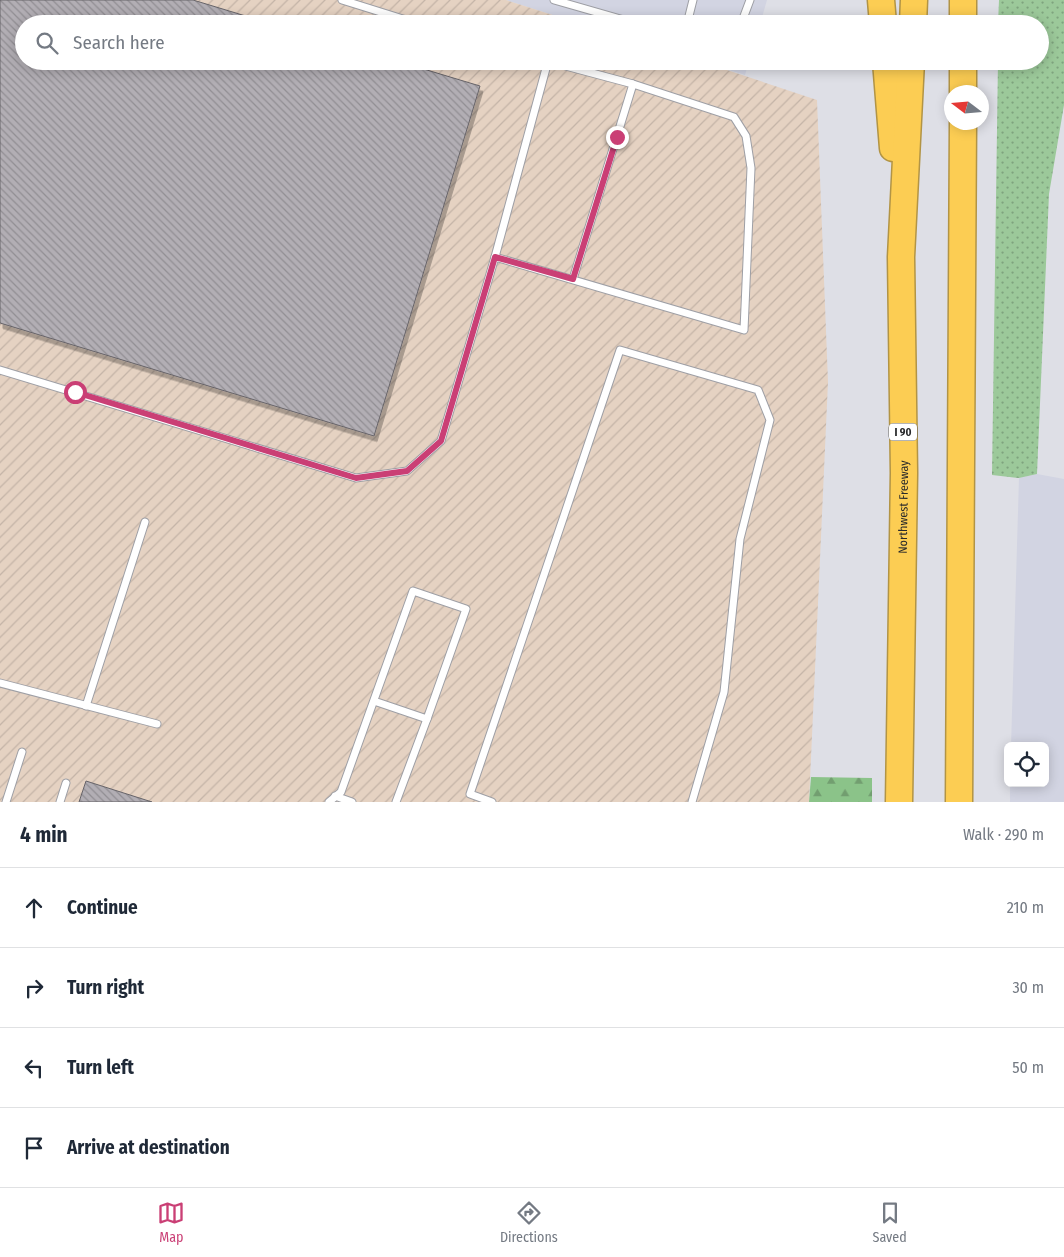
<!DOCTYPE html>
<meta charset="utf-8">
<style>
:root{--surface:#fff;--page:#f2f2f3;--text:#1f2937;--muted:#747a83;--line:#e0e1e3;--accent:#ca3f75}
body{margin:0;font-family:"Fira Sans Condensed",sans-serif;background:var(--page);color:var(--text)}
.controls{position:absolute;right:15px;bottom:15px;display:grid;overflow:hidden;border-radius:8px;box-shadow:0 2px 12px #0003}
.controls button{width:45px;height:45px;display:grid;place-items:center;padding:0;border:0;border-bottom:1px solid var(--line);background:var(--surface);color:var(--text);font:25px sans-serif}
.compass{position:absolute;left:944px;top:85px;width:45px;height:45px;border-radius:50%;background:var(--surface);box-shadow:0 2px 12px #0003;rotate:286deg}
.stop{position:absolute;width:15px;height:15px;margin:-11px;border:4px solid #ca3f75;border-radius:50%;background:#fff}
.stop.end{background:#ca3f75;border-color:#fff;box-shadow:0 1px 5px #0008}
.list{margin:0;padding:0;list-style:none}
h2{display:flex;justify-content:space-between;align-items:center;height:65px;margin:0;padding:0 20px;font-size:21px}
h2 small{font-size:16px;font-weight:400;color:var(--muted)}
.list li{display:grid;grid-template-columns:32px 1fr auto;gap:15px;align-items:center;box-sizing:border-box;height:80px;padding:0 20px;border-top:1px solid var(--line)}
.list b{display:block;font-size:19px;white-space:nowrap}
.list em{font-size:16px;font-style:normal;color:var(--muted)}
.icon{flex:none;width:28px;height:28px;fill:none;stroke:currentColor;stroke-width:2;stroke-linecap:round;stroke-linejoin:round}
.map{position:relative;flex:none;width:1064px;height:802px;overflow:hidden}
.search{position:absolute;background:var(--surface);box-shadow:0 2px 12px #0003;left:15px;right:15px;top:15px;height:55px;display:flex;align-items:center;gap:12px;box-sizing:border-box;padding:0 18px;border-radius:28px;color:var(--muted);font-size:19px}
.sheet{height:385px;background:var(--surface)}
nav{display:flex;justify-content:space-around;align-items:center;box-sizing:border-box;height:70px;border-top:1px solid var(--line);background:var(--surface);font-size:14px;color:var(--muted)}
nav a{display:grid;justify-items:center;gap:2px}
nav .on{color:var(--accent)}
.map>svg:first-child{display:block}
.built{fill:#d2d4e2}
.industrial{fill:url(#industrial-furrows)}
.grass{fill:url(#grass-dots)}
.forest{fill:url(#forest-firs)}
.building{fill:url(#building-back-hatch);stroke:#676469;filter:url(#shadow)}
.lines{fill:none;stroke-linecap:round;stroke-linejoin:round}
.service-casing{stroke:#9e9fa5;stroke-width:9}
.motorway-casing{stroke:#b29445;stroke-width:29}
.service{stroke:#fff;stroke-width:7}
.motorway{stroke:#fccd53;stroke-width:26}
.route{stroke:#ca3f75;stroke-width:6}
.labels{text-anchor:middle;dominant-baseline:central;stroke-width:5;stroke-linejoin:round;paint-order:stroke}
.shield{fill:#fff;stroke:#68696b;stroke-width:1}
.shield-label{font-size:11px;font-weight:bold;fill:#28292b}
.street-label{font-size:12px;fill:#28292b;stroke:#fff}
</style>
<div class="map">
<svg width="1064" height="802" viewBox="0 0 1064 802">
<defs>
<pattern id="industrial-furrows" width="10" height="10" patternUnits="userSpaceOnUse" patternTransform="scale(1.25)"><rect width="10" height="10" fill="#e5d2c2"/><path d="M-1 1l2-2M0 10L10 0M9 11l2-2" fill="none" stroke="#c4b4a7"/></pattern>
<pattern id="grass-dots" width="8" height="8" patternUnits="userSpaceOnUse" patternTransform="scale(1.25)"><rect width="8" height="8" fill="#9cc99a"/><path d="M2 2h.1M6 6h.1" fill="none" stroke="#7fa37e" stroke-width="1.8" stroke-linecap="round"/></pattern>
<pattern id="forest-firs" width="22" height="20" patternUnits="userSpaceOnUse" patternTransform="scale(1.25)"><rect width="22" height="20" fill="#8bc389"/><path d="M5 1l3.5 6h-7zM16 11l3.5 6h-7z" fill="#729e70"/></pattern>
<pattern id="building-back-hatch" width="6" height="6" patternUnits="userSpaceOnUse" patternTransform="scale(1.25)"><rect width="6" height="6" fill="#b2aeb4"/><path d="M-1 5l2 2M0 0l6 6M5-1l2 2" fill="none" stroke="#918e93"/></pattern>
<filter id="shadow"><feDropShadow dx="3" dy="5.5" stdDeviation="0" flood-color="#0004"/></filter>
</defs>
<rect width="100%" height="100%" fill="#dedfe6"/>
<g class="built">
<path d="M506,0H767L760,24H581Z"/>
<path d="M700,61H749L745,75Z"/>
<path d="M1037,474L1064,479V802H1010V783H1045V746H1011L1019,478Z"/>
</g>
<path class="industrial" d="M0,0H506L581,24H24V61H700L817,100L828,382L809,802H0Z"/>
<path class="grass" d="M999,0H1064V105L1049,194L1037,474L1019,478L992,475L998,61H1040V24H998Z"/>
<path class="forest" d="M811,777L872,778V802H809Z"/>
<g class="building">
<path d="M0,0H193L272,24H24V61H397L480,86L374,436L0,323Z"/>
<path d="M86,781L152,802H79Z"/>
</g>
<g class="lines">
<defs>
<g id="service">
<path d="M342,0L419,24"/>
<path d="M554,0L638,24"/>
<path d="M687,24L693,0"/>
<path d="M741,24L750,0"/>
<path d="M495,257L548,61"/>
<path d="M573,279L633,84"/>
<path d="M0,370L356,478L407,471L441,441L495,257L744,330L751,168L746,136L734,117L633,84L547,61"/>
<path d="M0,683L157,724"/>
<path d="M86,706L145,522"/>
<path d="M335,796L352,802"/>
<path d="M6,802L22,752"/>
<path d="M60,802L66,783"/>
<path d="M329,802L341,792L413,591L466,609L427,719L374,701"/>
<path d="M396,802L427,719"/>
<path d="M492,802L470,794L620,350L758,390L770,420L740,539L724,692L692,802"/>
</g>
<g id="motorway">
<path d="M881,0L883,24"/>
<path d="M913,24L914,0"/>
<path d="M963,24V0"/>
<path d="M886,61L893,148"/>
<path d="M963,92V61"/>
<path id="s1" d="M899,802L904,473L901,257L911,61"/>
<path d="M959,802L963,122"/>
</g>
</defs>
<use href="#service" class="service-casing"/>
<use href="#motorway" class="motorway-casing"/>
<use href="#service" class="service"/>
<use href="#motorway" class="motorway"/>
</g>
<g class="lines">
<path class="route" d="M75,392L356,478L407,471L441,441L495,257L573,279L617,137"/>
</g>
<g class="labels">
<rect class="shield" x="889" y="423.5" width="28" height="17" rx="4"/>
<g class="shield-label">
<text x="903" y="432">I 90</text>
</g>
<g class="street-label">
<text stroke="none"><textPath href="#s1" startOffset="295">Northwest Freeway</textPath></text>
</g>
</g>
</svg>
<div class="controls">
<button><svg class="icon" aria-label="locate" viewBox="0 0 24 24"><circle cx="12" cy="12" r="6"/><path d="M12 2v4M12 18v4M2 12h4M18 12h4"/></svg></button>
</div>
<svg class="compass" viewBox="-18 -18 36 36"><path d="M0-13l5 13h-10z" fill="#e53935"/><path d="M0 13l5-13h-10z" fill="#747a83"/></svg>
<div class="stop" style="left:75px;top:392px"></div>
<div class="stop end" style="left:617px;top:137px"></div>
<div class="search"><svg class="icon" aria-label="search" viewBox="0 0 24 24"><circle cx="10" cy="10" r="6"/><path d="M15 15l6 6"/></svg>Search here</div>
</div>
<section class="sheet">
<h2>4 min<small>Walk · 290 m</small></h2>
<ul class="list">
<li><svg class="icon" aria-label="ahead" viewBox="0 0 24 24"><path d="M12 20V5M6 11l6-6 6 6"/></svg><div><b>Continue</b></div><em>210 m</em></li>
<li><svg class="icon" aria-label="right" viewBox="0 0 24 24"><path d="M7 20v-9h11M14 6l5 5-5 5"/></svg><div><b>Turn right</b></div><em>30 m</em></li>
<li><svg class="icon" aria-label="left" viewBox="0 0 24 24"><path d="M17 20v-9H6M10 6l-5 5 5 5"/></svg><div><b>Turn left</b></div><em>50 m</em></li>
<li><svg class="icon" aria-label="arrive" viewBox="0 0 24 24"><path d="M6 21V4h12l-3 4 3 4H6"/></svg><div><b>Arrive at destination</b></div></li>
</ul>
</section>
<nav>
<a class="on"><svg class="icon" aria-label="map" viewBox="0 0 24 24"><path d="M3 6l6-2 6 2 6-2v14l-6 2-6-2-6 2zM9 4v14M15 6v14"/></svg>Map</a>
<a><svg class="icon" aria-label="directions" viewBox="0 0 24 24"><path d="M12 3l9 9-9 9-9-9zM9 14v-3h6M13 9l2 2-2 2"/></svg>Directions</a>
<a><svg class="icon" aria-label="saved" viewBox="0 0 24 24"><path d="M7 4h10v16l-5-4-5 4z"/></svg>Saved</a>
</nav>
